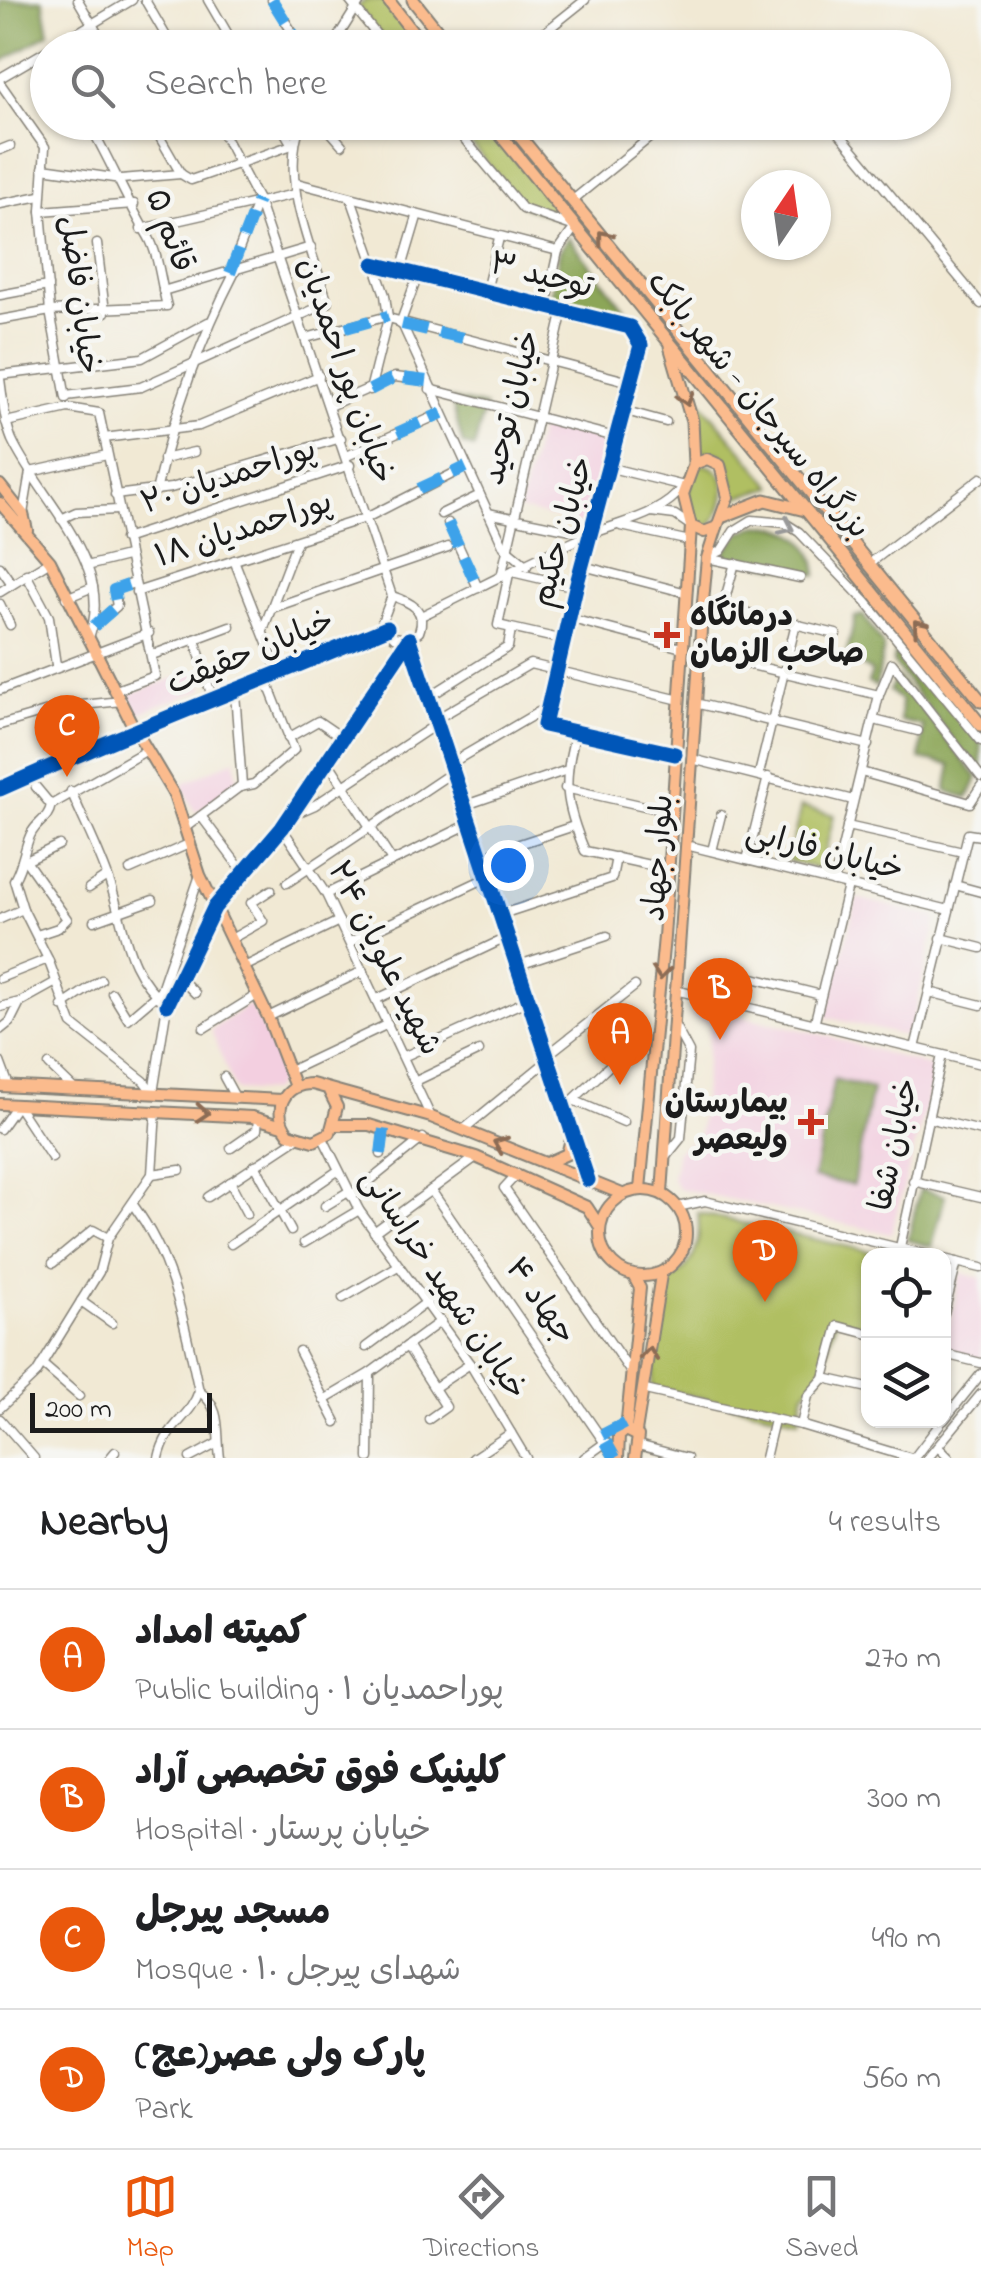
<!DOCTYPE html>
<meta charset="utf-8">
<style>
:root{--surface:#fff;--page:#f2f2f2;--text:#202124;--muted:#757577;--line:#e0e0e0;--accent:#ea580c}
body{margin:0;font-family:"Indie Flower","Playpen Sans Arabic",sans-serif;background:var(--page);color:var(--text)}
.controls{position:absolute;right:30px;bottom:30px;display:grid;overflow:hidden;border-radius:20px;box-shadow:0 2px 8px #0004}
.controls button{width:90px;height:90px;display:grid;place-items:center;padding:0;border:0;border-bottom:2px solid var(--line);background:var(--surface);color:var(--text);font:50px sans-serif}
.compass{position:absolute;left:741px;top:170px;width:90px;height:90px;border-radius:50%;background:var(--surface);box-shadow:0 2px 8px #0004;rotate:13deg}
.scale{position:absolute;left:30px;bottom:25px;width:182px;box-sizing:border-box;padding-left:10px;border:5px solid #1c1c1c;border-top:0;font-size:28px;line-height:35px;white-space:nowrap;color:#1c1c1c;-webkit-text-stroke:8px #f6f6f2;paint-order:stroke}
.you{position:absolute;left:508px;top:865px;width:35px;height:35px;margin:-25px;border:8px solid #fff;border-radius:50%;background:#1a73e8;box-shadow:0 0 0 15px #1a73e833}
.badge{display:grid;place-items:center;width:65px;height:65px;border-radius:50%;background:var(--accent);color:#fff;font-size:32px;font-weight:700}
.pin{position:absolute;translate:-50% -82px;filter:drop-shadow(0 2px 5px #0008)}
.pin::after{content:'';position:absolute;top:52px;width:35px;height:30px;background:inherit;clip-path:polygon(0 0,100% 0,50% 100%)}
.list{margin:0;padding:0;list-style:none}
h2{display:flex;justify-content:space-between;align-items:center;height:130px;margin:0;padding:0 40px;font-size:42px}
h2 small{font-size:32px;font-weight:400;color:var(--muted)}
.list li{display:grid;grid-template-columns:65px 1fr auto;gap:30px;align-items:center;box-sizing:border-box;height:140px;padding:0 40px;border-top:2px solid var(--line)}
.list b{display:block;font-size:38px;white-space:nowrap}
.list p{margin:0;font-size:32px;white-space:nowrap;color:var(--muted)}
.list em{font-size:32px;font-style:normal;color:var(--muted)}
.icon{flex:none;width:55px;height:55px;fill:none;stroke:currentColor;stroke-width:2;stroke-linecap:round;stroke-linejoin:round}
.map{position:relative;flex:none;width:981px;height:1458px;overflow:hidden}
.search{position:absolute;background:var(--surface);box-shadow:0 2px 8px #0004;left:30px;right:30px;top:30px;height:110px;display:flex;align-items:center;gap:25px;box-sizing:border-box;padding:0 35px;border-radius:55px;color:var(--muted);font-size:38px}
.sheet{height:690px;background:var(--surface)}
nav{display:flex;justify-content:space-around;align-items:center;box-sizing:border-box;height:140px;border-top:2px solid var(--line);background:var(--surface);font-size:28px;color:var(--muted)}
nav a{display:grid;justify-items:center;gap:5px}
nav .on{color:var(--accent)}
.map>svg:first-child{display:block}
.built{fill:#f3cfe0}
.green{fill:#b0bf62;stroke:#666e3f;stroke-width:2.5}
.forest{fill:#8ca658;stroke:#54613a;stroke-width:2.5}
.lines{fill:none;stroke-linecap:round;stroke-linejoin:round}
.minor-casing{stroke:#868278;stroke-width:11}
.major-casing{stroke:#868278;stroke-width:14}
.highway-casing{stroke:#868278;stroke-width:15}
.minor{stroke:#fff;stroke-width:8}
.major{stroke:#fbbb8d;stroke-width:10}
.highway{stroke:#fbbb8d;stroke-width:11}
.quiet{stroke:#3da2ea;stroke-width:12;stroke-dasharray:25 12;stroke-linecap:butt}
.cycleway-casing{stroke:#f6f6f2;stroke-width:21}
.cycleway{stroke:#0057b8;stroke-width:15}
.oneway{stroke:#8c6c54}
.oneway2{stroke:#999}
.poi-dot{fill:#c8321e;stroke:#f6f6f2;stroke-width:4}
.labels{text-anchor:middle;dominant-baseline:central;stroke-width:9;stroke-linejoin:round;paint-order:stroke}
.street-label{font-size:32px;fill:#1c1c1c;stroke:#f6f6f2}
.poi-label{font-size:32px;font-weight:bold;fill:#1c1c1c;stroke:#f6f6f2;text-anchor:start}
</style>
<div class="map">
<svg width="981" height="1458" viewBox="0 0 981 1458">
<rect width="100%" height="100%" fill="#f6f6f2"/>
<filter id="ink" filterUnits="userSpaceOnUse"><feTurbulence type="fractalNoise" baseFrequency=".01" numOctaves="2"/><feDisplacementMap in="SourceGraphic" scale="20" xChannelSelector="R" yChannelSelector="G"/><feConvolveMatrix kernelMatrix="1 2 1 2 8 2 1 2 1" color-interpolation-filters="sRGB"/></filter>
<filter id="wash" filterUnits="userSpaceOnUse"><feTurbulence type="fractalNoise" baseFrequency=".0048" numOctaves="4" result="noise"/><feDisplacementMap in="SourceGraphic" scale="40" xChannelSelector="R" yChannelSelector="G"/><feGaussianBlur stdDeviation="2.25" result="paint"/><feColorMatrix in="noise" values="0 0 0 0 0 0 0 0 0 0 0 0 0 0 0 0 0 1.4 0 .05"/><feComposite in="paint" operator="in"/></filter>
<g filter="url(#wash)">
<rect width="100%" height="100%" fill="#f1e9d4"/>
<g class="built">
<path d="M541,424L608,439L588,525L519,510Z"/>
<path d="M196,671L204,689L137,714L133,708L129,694Z"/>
<path d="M235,759L238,788L195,812L182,784Z"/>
<path d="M857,898L937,918L909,1037L826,1017Z"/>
<path d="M250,1004L285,1074L272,1092L235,1090L211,1030Z"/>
<path d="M701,1007L820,1034L936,1068L891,1234L678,1188L672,1179L677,1151L699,1136L710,1023L692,1017L694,1010Z"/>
<path d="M961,1273L981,1278V1359L944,1350Z"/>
</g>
<g class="green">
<path d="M366,0H386L424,47H390L357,7Z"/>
<path d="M459,123H485L567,221L524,207L455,125Z"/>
<path d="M700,401L773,487L734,498L730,466L721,454L700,451Z"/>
<path d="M701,464C735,468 726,507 710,527L692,520C685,502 685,478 701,464Z"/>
<path d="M801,807L834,815L821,870L788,861Z"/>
<path d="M698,1213L885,1255L868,1256V1327L836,1319L820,1377L804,1392L799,1419L651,1387L664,1286C694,1266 702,1248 698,1213Z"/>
</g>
<g class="forest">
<path d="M0,0H43L49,33L0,63Z"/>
<path d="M568,237L636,323L549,304L560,250Z"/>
<path d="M451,399L485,407L474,448L463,445Z"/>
<path d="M758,525C792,525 814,541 817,575L721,556L740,533Z"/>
<path d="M863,615L884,647L876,687L868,683L872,672L846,656L855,617Z"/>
<path d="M898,641L981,741V776L893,663Z"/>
<path d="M897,677L977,778L968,798L946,791L951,765L920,759L923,726L900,721L901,701L889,691Z"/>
<path d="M834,1079L872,1089L853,1185L813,1178Z"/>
<path d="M920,1189L945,1196L932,1247L908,1240Z"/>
</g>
</g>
<g filter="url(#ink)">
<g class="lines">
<defs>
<g id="minor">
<path d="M78,0L106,48"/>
<path d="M145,0L173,48"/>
<path d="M208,0L236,48"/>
<path d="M272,0L302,48"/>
<path d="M349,0L387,48"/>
<path d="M52,48L132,0"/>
<path d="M331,48L361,0"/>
<path d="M525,48L585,0"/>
<path d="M763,48H767"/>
<path d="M0,78L48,50"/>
<path d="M0,83L45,147L41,211L50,311L66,398"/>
<path d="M151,122L181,174L191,180L292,145L279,122"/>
<path d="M217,122L258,200L392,596"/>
<path d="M322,122L342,145"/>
<path d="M450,122L523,209L575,227L558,251L546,306"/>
<path d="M830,122L981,304"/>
<path d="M0,150L10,146"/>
<path d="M43,168L121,179L181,174"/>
<path d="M297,183L558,251"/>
<path d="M351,198L385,295L388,318L634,383"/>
<path d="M574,199L669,122"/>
<path d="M0,204L40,196"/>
<path d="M41,211L134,204"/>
<path d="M141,229L295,194"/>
<path d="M97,244L105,312"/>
<path d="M374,264L630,327L641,345L576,587L544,725L675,754"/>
<path d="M401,271L417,217"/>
<path d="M230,273L258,200"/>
<path d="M163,291L311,247"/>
<path d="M486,291L499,238"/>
<path d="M0,295L48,286"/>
<path d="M0,320L50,311L167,306C161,285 159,255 148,236C127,201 110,160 88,122"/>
<path d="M400,324L418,275"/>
<path d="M402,324L504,547L527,566"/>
<path d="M306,338L388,316"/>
<path d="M0,375L142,358L208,322"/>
<path d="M0,379C3,399 4,421 12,440C41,502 118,565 88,640"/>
<path d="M430,389L619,438"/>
<path d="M370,390L388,318"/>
<path d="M66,396L141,387L328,303C311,247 279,179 301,122"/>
<path d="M329,406L395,377L427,381"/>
<path d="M626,411L666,422"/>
<path d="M6,422L68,408L99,413L155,676L116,690"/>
<path d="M104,438L199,426L319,376"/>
<path d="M347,456L442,413"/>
<path d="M163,459L194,452"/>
<path d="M611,468L684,486"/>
<path d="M30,472L107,455"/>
<path d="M156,491C174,415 199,341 235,272"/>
<path d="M115,495L171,488L341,438"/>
<path d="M651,512L675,515L691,526"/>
<path d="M488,513L591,534"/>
<path d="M23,514L30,472"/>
<path d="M441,514L480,495"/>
<path d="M61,519L76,512L118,510"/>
<path d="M448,523L478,588"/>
<path d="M621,526L690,541"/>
<path d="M124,539L350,465"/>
<path d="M707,558L721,551L734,531L752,520L785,523L799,532L866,602L981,741"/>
<path d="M707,558L800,578"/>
<path d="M234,560L279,674"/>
<path d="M869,564L981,478"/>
<path d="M87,566L127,556"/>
<path d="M583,566L687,593"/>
<path d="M0,567L12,584"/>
<path d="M512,572L576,587"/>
<path d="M26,574L49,617L56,665"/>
<path d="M509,574L498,625L564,640"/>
<path d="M501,577L563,310"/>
<path d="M0,592L50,561"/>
<path d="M136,592L368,517L466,467"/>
<path d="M392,596C411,602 427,610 419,632L409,639L394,637L382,622Z"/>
<path d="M66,598L93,587"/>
<path d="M703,602L836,634"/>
<path d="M0,604L10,625"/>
<path d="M723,606L735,563"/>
<path d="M272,608L448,547"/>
<path d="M421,616C477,589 532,559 589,535C623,521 661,516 684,486"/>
<path d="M568,618L682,648"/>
<path d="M94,626L117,606L114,590L134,583"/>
<path d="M263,630L297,541"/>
<path d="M195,639L213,701"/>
<path d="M409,639L588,1180"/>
<path d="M700,653L879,695"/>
<path d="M152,655L230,626"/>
<path d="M0,690L149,633"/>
<path d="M427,698L508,647L511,629"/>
<path d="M695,703L868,745"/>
<path d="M874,720L918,731"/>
<path d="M433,721L530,664L680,700"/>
<path d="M0,725L62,707L122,701"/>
<path d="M576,732C562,781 565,804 585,851L668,869"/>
<path d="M288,738L318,721L340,736"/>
<path d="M692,759L853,800"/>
<path d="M327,760L392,861"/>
<path d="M448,765L547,707"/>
<path d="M861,772L970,803L981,786"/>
<path d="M759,774L796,623"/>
<path d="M36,787L51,805"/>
<path d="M240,787L254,784L294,750L266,679"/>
<path d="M565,788L671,812"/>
<path d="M0,789C128,731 258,683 387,628"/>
<path d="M71,791C84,822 101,854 111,886C126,932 126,972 167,1005L153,1093"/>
<path d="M463,806L564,771"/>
<path d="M292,815L315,805L435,725"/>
<path d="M201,816L243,872"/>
<path d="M847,826L963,852"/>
<path d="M186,827L242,785L235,693"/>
<path d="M282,828L326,894L431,1117"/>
<path d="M686,845L949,910"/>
<path d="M712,851L721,815"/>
<path d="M480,857L574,826"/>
<path d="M747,860L768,777"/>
<path d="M130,870L191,843"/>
<path d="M834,882L879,695L892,663L981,777"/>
<path d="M287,883L451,773"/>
<path d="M955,885L981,892"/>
<path d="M89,888L107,876"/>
<path d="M326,894L469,824"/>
<path d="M23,909L48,959L72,1024L144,1081L153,1093"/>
<path d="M499,915L612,878L616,857"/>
<path d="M0,919L23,909L14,880C24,863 25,843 32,832C39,820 48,820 51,805L147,750"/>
<path d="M94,921L153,900"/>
<path d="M37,935L58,928L67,919L26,861L59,845"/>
<path d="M941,938L981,948"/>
<path d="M231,939L263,921L251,903L271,890"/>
<path d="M350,942L486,878"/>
<path d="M516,966L607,936"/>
<path d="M244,967L339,921"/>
<path d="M749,977L821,995"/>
<path d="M0,978L48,959"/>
<path d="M181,979L195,993"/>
<path d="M675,990L981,1064"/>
<path d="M929,992L981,1005"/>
<path d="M112,993L128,1019L156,995"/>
<path d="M158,998L200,875"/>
<path d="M377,999L506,938"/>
<path d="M167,1005L214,908L282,828L409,639"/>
<path d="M62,1006L101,980"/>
<path d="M0,1007L20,1002"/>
<path d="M268,1017L363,971"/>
<path d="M814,1025L848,886"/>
<path d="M204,1028L257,995"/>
<path d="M0,1030L10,1022L20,1002L56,982"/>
<path d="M915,1048L968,834L981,836"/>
<path d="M405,1056L526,1001"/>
<path d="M545,1057L635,986"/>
<path d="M0,1062L9,1086"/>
<path d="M49,1065L74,1089"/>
<path d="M291,1070L388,1024"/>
<path d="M224,1077L236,1099"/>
<path d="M416,1081L479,1051"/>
<path d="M573,1100L624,1122"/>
<path d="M561,1105L573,1100L610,1065"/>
<path d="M928,1118L981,1131"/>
<path d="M0,1129L17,1105L52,1158"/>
<path d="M464,1129L546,1062"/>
<path d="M323,1138L359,1210L470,1364L526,1458"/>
<path d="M231,1148L257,1130L258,1118"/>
<path d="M381,1154L384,1129"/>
<path d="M664,1159L681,1138L689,1052L674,1024"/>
<path d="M255,1165L291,1231"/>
<path d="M152,1174L180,1170"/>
<path d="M517,1174L504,1188L632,1374"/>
<path d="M913,1181L981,1197"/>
<path d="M230,1182L247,1214"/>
<path d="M431,1190L615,1458"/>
<path d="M351,1196L423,1138"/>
<path d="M208,1197L296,1139"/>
<path d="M134,1206C175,1262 184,1324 199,1391C223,1409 216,1430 220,1458"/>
<path d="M325,1206L348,1192"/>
<path d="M677,1207L705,1201L932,1256"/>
<path d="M374,1232L476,1157"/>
<path d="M304,1243L359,1210"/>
<path d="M231,1244L336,1172"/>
<path d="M900,1247L942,1055"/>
<path d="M944,1259L981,1268"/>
<path d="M53,1263L93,1230L108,1238"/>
<path d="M343,1298L398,1266"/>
<path d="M81,1301L112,1323"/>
<path d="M944,1313L957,1262"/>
<path d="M407,1346L446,1407L429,1419"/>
<path d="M366,1347L427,1302"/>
<path d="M299,1351L336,1422"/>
<path d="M944,1354L981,1363"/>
<path d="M42,1364L79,1396"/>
<path d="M824,1378L868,1388"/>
<path d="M434,1388L470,1364"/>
<path d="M645,1390L801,1425L911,1458"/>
<path d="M324,1400L370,1373"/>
<path d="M0,1408L36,1374L99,1272L108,1238L152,1174L156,1111"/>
<path d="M0,1419L34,1458"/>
<path d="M944,1420L981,1374"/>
<path d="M801,1425L808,1396L824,1378L838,1326L868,1334"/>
<path d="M602,1435L627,1422"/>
<path d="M638,1445L687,1458"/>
<path d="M938,1447L949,1458"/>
<path d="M110,1458L115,1452"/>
<path d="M159,1458C166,1424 190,1419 199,1391"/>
<path d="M190,1458L218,1443"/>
<path d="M369,1458L370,1373L441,1321"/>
<path d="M473,1458L511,1433"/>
<path d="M584,1458L606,1442"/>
<path d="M765,1458L774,1420"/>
<path d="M914,1458L943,1420"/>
<path d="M928,1458L981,1394"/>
</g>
<g id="major">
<path d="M707,459L720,465L728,497L717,527L704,532L691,526L683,494L694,464Z"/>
<path d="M0,485L23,514L27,530"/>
<path d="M0,503L50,561L134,728L174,795L200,875L268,1017L295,1087"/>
<path d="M0,1086L282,1100"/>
<path d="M329,1091L337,1107L330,1133L314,1141L289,1134C271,1111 283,1084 312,1084L431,1117L622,1194"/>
<path d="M0,1104L252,1117L283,1126"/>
<path d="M335,1125H369L476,1157L587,1207L600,1227"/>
<path d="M547,1163L567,1154L571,1139"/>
<path d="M640,1189L664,937L691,526"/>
<circle cx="643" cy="1233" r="43"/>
<path d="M662,1193L703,602L707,558L717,527"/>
<path d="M626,1430L640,1288L634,1277"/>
<path d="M636,1432L661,1275"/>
<path d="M618,1458L619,1436L626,1430L638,1436L635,1458"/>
</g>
<g id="highway">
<path d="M388,0L425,48"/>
<path d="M413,0L451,48"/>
<path d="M490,122L981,725"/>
<path d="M508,122L981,701"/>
<path d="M670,346L692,421L694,464"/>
<path d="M724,516L765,500L805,510"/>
</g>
</defs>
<use href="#minor" class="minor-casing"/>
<use href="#major" class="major-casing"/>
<use href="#highway" class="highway-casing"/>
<use href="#minor" class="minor"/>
<use href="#major" class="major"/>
<use href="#highway" class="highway"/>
<g class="quiet">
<path d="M272,0L302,48"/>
<path d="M230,273L258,200"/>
<path d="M402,324L463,338"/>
<path d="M346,328L388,316"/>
<path d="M370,390L395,377L427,381"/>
<path d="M397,433L442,413"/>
<path d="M419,489L466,467"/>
<path d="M448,523L478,588"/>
<path d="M94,626L117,606L114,590L134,583"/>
<path d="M381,1154L384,1129"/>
<path d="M602,1435L627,1422"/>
<path d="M606,1442L615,1458"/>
</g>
<defs>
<g id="cycleway">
<path d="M374,264L630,327L641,345L576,587L544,725L675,754"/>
<path d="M409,639L588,1180"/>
<path d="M0,789C128,731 258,683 387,628"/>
<path d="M167,1005L214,908L282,828L409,639"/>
</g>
</defs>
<use href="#cycleway" class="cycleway-casing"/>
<use href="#cycleway" class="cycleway"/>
</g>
<defs><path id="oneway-chevron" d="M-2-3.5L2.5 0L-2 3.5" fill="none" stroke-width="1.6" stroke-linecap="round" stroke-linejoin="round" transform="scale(2.5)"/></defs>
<g class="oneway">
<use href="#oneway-chevron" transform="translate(604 237) rotate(-129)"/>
<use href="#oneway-chevron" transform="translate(686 399) rotate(74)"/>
<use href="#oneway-chevron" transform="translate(919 626) rotate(-130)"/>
<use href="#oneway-chevron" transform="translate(661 973) rotate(95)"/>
<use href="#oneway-chevron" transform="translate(202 1113) rotate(4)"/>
<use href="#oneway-chevron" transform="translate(500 1144) rotate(-158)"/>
<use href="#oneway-chevron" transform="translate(649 1354) rotate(-84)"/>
</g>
<use class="oneway2" href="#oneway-chevron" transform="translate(787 527) rotate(25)"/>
</g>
<g class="poi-dot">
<path d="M662 620h10v10h10v10h-10v10h-10v-10h-10v-10h10z"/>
<path d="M806 1107h10v10h10v10h-10v10h-10v-10h-10v-10h10z"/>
</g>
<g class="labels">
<g class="street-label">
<text transform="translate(168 231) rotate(70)">قائم ۵</text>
<text transform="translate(541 277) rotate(14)">توحید ۳</text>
<text transform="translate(78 295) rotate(83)">خیابان فاضل</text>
<text transform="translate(344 371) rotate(71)">خیابان پور احمدیان</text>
<text transform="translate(757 406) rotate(51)">بزرگراه سیرجان - شهر بابک</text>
<text transform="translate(513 408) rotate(-76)">خیابان توحید</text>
<text transform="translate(229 478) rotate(-18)">پوراحمدیان ۲۰</text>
<text transform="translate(244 531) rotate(-18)">پوراحمدیان ۱۸</text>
<text transform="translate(564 532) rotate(-74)">خیابان حکیم</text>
<text transform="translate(251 654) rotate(-22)">خیابان حقیقت</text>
<text transform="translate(824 853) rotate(14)">خیابان فارابی</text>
<text transform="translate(660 858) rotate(-86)">بلوار جهاد</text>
<text transform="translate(383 959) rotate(63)">شهید علویان ۲۴</text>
<text transform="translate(896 1145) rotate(-78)">خیابان شفا</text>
<text transform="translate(442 1285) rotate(56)">خیابان شهید خراسانی</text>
<text transform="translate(539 1302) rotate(55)">جهاد ۴</text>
</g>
<g class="poi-label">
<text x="690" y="617">درمانگاه<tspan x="690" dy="37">صاحب الزمان</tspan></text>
<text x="788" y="1104" text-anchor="end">بیمارستان<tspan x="788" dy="37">ولیعصر</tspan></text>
</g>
</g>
</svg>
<div class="controls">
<button><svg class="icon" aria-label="locate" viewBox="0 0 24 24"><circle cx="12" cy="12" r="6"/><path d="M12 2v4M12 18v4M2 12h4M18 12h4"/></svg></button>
<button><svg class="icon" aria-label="layers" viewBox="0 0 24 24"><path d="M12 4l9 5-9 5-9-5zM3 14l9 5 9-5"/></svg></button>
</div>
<svg class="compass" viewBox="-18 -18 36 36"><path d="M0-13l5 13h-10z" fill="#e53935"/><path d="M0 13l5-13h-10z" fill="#757577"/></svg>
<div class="scale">200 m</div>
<div class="you"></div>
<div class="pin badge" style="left:620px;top:1085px">A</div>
<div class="pin badge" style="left:720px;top:1040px">B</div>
<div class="pin badge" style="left:67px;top:777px">C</div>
<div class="pin badge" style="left:765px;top:1302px">D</div>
<div class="search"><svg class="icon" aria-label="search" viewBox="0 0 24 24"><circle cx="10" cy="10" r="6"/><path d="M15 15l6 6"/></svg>Search here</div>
</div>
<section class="sheet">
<h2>Nearby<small>4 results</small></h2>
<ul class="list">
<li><span class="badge">A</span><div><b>کمیته امداد</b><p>Public building · پوراحمدیان ۱</p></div><em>270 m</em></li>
<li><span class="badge">B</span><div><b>کلینیک فوق تخصصی آراد</b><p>Hospital · خیابان پرستار</p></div><em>300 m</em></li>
<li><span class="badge">C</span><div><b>مسجد پیرجل</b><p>Mosque · شهدای پیرجل ۱۰</p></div><em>490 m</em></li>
<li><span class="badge">D</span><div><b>پارک ولی عصر(عج)</b><p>Park</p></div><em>560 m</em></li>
</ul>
</section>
<nav>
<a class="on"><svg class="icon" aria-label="map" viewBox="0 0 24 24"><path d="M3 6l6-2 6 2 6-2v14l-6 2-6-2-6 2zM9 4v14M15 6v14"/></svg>Map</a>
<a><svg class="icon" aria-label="directions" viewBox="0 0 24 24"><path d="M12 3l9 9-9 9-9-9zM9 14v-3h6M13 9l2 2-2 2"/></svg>Directions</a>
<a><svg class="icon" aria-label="saved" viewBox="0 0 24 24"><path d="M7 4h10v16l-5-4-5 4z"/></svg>Saved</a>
</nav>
